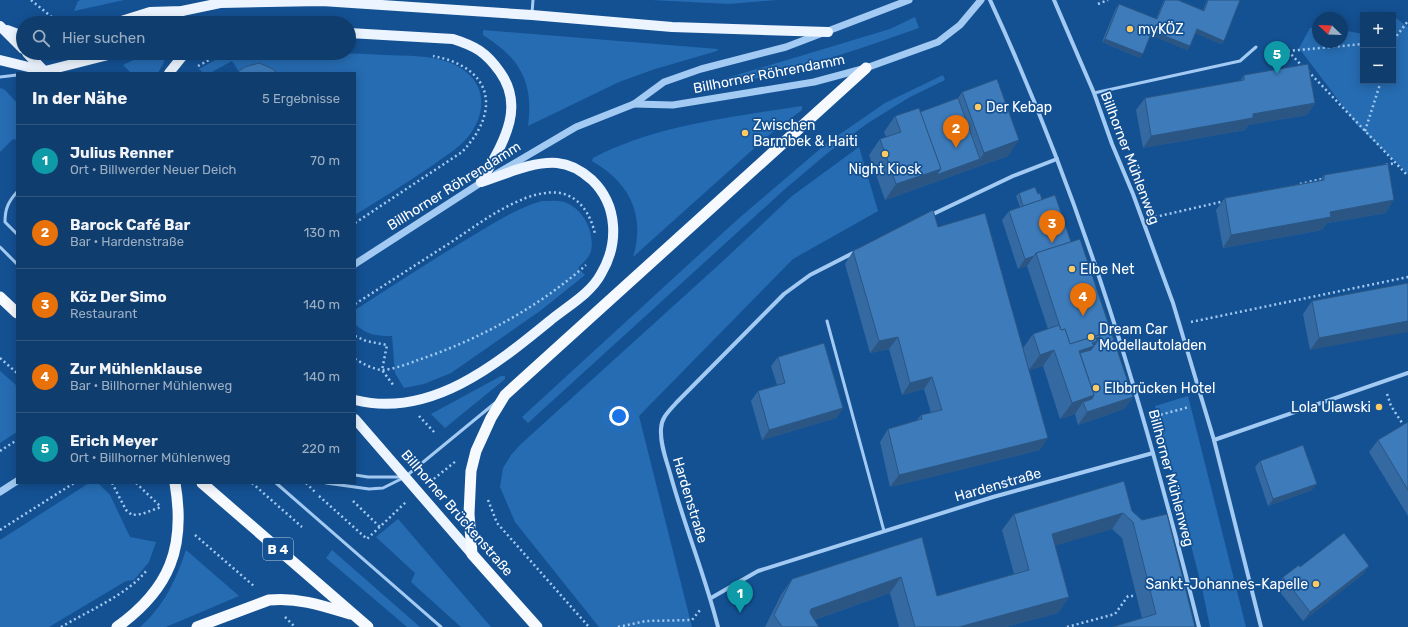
<!DOCTYPE html>
<html lang="de">
<meta charset="utf-8">
<style>
:root{--surface:#0f3d6e;--page:#1d4876;--text:#f1f3f6;--muted:#9baec2;--line:#2f5681;--accent:#ffca62}
body{margin:0;font-family:Rubik,sans-serif;background:var(--page);color:var(--text)}
.controls{position:absolute;right:12px;top:12px;display:grid;overflow:hidden;border-radius:0px;box-shadow:0 2px 10px #0003}
.controls button{width:36px;height:36px;display:grid;place-items:center;padding:0;border:0;border-bottom:1px solid var(--line);background:var(--surface);color:var(--text);font:20px sans-serif}
.compass{position:absolute;left:1312px;top:12px;width:36px;height:36px;border-radius:50%;background:var(--surface);box-shadow:0 2px 10px #0003;rotate:293deg}
.you{position:absolute;left:619px;top:416px;width:14px;height:14px;margin:-10px;border:3px solid #fff;border-radius:50%;background:#1a73e8;box-shadow:0 0 0 6px #1a73e833}
.badge{display:grid;place-items:center;width:26px;height:26px;border-radius:50%;background:var(--accent);color:#fff;font-size:13px;font-weight:700}
.pin{position:absolute;translate:-50% -33px;filter:drop-shadow(0 1px 2px #0008)}
.pin::after{content:'';position:absolute;top:21px;width:14px;height:12px;background:inherit;clip-path:polygon(0 0,100% 0,50% 100%)}
.list{margin:0;padding:0;list-style:none}
h2{display:flex;justify-content:space-between;align-items:center;height:52px;margin:0;padding:0 16px;font-size:17px}
h2 small{font-size:13px;font-weight:400;color:var(--muted)}
.list li{display:grid;grid-template-columns:26px 1fr auto;gap:12px;align-items:center;box-sizing:border-box;height:72px;padding:0 16px;border-top:1px solid var(--line)}
.list b{display:block;font-size:15px;white-space:nowrap}
.list p{margin:0;font-size:13px;white-space:nowrap;color:var(--muted)}
.list em{font-size:13px;font-style:normal;color:var(--muted)}
.icon{flex:none;width:22px;height:22px;fill:none;stroke:currentColor;stroke-width:2;stroke-linecap:round;stroke-linejoin:round}
.map{position:relative;flex:none;width:1408px;height:627px;overflow:hidden}
.search{position:absolute;background:var(--surface);box-shadow:0 2px 10px #0003;left:16px;top:16px;width:340px;height:44px;display:flex;align-items:center;gap:10px;box-sizing:border-box;padding:0 14px;border-radius:22px;color:var(--muted);font-size:15px}
.panel{position:absolute;background:var(--surface);box-shadow:0 2px 10px #0003;left:16px;top:72px;width:340px;height:412px;border-radius:0px}
.map>svg:first-child{display:block}
.green{fill:#266cb2}
.lines{fill:none;stroke-linecap:round;stroke-linejoin:round}
.path{stroke:#a2caf2;stroke-width:2.5;stroke-dasharray:2 3;stroke-linecap:butt}
.service{stroke:#a2caf2;stroke-width:3}
.minor{stroke:#a2caf2;stroke-width:4}
.tertiary{stroke:#a2caf2;stroke-width:7}
.primary{stroke:#ecf5ff;stroke-width:10}
.trunk{stroke:#f6faff;stroke-width:11}
.wall{fill:#346aa1}
.shaded-wall{fill:#2b5683}
.building{fill:#3d7bbb;stroke:#2b5683}
.poi-dot{fill:#ffca62;stroke:#145193;stroke-width:1.5}
.labels{text-anchor:middle;dominant-baseline:central;stroke-width:3.5;stroke-linejoin:round;paint-order:stroke}
.shield{fill:#145193;stroke:#b8cbdf;stroke-width:1}
.shield-label{font-size:13px;font-weight:bold;fill:#fff}
.poi-label{font-size:14px;fill:#fff;stroke:#145193;text-anchor:start}
.street-label{font-size:14px;fill:#fff;stroke:#145193}
</style>
<div class="map">
<svg width="1408" height="627" viewBox="0 0 1408 627">
<rect width="100%" height="100%" fill="#145193"/>
<g class="green">
<path d="M81,0H124L74,11L78,1Z"/>
<path d="M651,0H777L729,4Z"/>
<path d="M1393,16L1408,27V174L1357,125L1299,48L1310,28H1318V42H1342V30L1363,34V81H1393Z"/>
<path d="M915,17L919,28C849,53 777,77 704,89L700,86L890,29Z"/>
<path d="M483,30L718,49L717,51L655,69L619,82L528,126C534,82 520,58 483,35Z"/>
<path d="M149,53H165L164,62L158,73H131L123,65Z"/>
<path d="M228,53C281,53 333,52 385,55C406,56 429,55 448,62C485,75 491,109 467,138C459,148 446,155 436,163C410,181 382,198 355,215V73H240L232,61L210,73H203L199,69Z"/>
<path d="M943,75L945,80L910,97L868,123L830,151L785,189L528,423L522,417L738,219L827,143L885,103Z"/>
<path d="M0,88L5,90L17,103V140L13,139L0,152Z"/>
<path d="M802,106V110L769,135L633,257C646,215 629,182 592,161L593,158C656,125 732,117 802,106Z"/>
<path d="M859,147L878,211L793,259L639,416L692,627H599L515,522L500,487L503,468L511,455L521,444L723,261L792,196Z"/>
<path d="M542,201C549,201 557,200 564,202C583,208 595,232 591,251C589,258 583,263 578,268L585,275L540,311L451,373L424,384L404,388L395,373L392,336C378,336 366,335 355,324V310C394,285 433,259 474,235C496,222 517,208 542,201Z"/>
<path d="M0,371L17,386V432L0,443Z"/>
<path d="M501,376H505V379L445,428L431,414Z"/>
<path d="M1188,396L1246,627H1210L1202,588L1155,406Z"/>
<path d="M89,483H98L110,495L130,537L156,542L149,562L134,580L126,581L49,627H0V540Z"/>
<path d="M398,519L491,627H461L411,582L415,573L376,537Z"/>
<path d="M186,550L239,596L166,627H140C164,606 176,580 186,550Z"/>
<path d="M332,550L420,627H407L326,558Z"/>
</g>
<g class="lines">
<g class="path">
<path d="M31,0L59,23"/>
<path d="M1098,4L1108,0"/>
<path d="M1393,45L1395,38L1408,21"/>
<path d="M1268,49L1288,51L1363,44"/>
<path d="M1288,51L1304,68"/>
<path d="M198,66L222,53"/>
<path d="M1308,71L1408,176"/>
<path d="M1365,131L1381,81"/>
<path d="M1386,165L1395,163"/>
<path d="M1300,184L1322,179"/>
<path d="M1155,217L1225,201"/>
<path d="M355,223L462,152C502,110 492,67 433,56"/>
<path d="M355,304C388,283 420,262 453,241C475,226 497,210 521,200C532,195 547,191 560,193C581,197 591,216 595,234"/>
<path d="M1191,322L1408,277"/>
<path d="M355,336L366,341L387,345L382,370L394,386"/>
<path d="M0,358L17,373"/>
<path d="M355,359C362,363 374,370 383,370C394,369 408,364 418,360C478,340 539,307 586,265"/>
<path d="M1387,394L1391,406L1408,432"/>
<path d="M419,416L436,434"/>
<path d="M1156,416L1189,407"/>
<path d="M0,451L17,440"/>
<path d="M430,482L456,461"/>
<path d="M112,483L126,510L132,515L142,514L161,507"/>
<path d="M136,483L160,506"/>
<path d="M252,483L302,527"/>
<path d="M306,483L315,492"/>
<path d="M319,496L367,539L406,502"/>
<path d="M488,500L497,523L589,627"/>
<path d="M353,501L380,527"/>
<path d="M0,530L74,483"/>
<path d="M195,535L255,587"/>
<path d="M285,617L295,627"/>
<path d="M61,627C88,611 127,595 147,570"/>
<path d="M618,627L646,621L692,620L700,610"/>
<path d="M1067,627L1115,614L1128,596H1136"/>
</g>
<g class="service">
<path d="M532,13L533,0"/>
<path d="M0,77L17,75"/>
<path d="M1094,93L1240,61L1256,47"/>
<path d="M17,192C8,202 5,209 5,222L17,234"/>
<path d="M0,247L17,264"/>
<path d="M827,321L884,531"/>
<path d="M355,475L368,477H401"/>
<path d="M276,483L441,627"/>
<path d="M326,483L369,489L383,488L405,477L495,403"/>
</g>
<g class="minor">
<path d="M990,0C1084,203 1145,411 1199,627"/>
<path d="M1054,0L1094,93L1112,144L1133,194L1173,303L1214,440L1261,627"/>
<path d="M929,216L1013,176L1057,159"/>
<path d="M1214,440L1408,373"/>
<path d="M711,598L758,571L993,497L1153,453"/>
<path d="M718,627C705,575 684,525 670,473C666,459 660,444 661,429C661,418 669,411 676,403L784,294L810,275L857,251"/>
</g>
<g class="tertiary">
<path d="M634,104L673,105L814,82L866,68L938,42L960,25L981,0"/>
<path d="M496,174L576,127L634,104L664,82L701,69L786,47L909,0"/>
<path d="M355,264L485,180"/>
<path d="M0,492L17,481"/>
</g>
<g class="primary">
<path d="M115,23L150,12L182,11L220,3L322,1L532,15L672,27L828,32"/>
<path d="M166,23L182,11"/>
<path d="M0,26L23,49"/>
<path d="M7,30L23,36"/>
<path d="M349,33L453,39C475,46 486,52 500,72C527,110 500,147 481,182"/>
<path d="M27,53L45,72"/>
<path d="M0,60L45,71L116,53"/>
<path d="M169,73L185,53"/>
<path d="M355,400C431,419 497,364 552,319C568,306 591,293 601,274C619,244 618,205 592,180C582,171 570,164 557,163C532,161 504,175 481,182"/>
<path d="M355,419L472,554"/>
</g>
<g class="trunk">
<path d="M0,297L17,313"/>
<path d="M202,483L368,627"/>
<path d="M117,627C170,589 186,547 175,483"/>
<path d="M197,627L269,600C298,597 324,606 350,614"/>
<path d="M537,627L472,554L469,514L471,471L476,451L491,418L505,395L866,68"/>
</g>
</g>
<g class="wall">
<path d="M1164,0H1178L1203,10L1207,0H1240L1224,41L1221,44L1195,33L1190,46L1187,50L1151,35L1140,58L1102,42L1116,8L1119,4L1156,19Z"/>
<path d="M1244,75L1315,103L1307,115L1248,125L1245,130L1143,148L1136,110L1145,98L1240,81Z"/>
<path d="M962,92L1008,156L885,200L869,155L880,139L886,137L884,132L895,116L920,112L958,98Z"/>
<path d="M1324,175L1386,213L1327,223L1322,230L1223,248L1216,210L1225,198L1320,180Z"/>
<path d="M1019,193L1038,194L1042,200L1071,242L1133,397L1124,409L1078,425L1075,414L1060,419L1043,366L1029,370L1040,450L890,487L880,442L888,429L917,420L921,415L931,413L924,389L902,395L889,349L870,353L845,264L853,251L938,227L1023,348L1033,334L1048,329L1027,266L1018,269L1002,220L1009,211L1020,207L1016,196Z"/>
<path d="M1408,283L1310,350L1303,314L1312,301Z"/>
<path d="M778,357L843,408L836,418L762,440L751,401L758,391L777,385L771,366Z"/>
<path d="M1408,422V516L1369,452L1378,440Z"/>
<path d="M1260,461L1312,490L1268,506L1255,467Z"/>
<path d="M1132,511L1195,627L1142,618L1122,538L1112,529L1055,545L1069,597L1058,613L1006,627H899L890,593L814,620L819,627H765L781,595L792,579L922,537L937,596L1014,574L1002,530L1014,514Z"/>
<path d="M1369,566L1362,575L1303,621L1276,587L1283,577L1300,567Z"/>
</g>
<g class="shaded-wall">
<path d="M1197,29L1224,41L1221,44L1194,33Z"/>
<path d="M1152,31L1190,46L1187,50L1150,35Z"/>
<path d="M1105,39L1143,54L1140,58L1102,42Z"/>
<path d="M1315,103L1307,115L1248,125L1245,130L1143,148L1151,136L1253,114Z"/>
<path d="M1019,140L1008,156L885,200L896,184L941,169L980,159L984,153Z"/>
<path d="M1394,200L1386,213L1327,223L1322,230L1223,248L1231,235L1330,212Z"/>
<path d="M1034,256L1027,266L1018,269L1025,259Z"/>
<path d="M1408,321V332L1310,350L1319,338Z"/>
<path d="M898,337L889,349L870,353L879,341Z"/>
<path d="M1100,337L1091,350L1059,360L1096,338Z"/>
<path d="M1054,350L1043,366L1028,371L1040,355Z"/>
<path d="M932,377L924,389L902,395L910,383Z"/>
<path d="M1094,395L1085,408L1083,402L1075,414L1060,419L1072,403Z"/>
<path d="M1133,397L1124,409L1078,425L1087,412Z"/>
<path d="M843,408L836,418L762,440L769,430Z"/>
<path d="M1048,438L1040,450L890,487L899,475Z"/>
<path d="M1317,484L1312,490L1268,506L1273,499Z"/>
<path d="M1123,513L1112,529L1041,550L1052,534Z"/>
<path d="M1369,566L1362,575L1303,621L1310,612Z"/>
<path d="M901,577L890,593L799,625L811,609Z"/>
<path d="M1069,597L1058,613L1006,627H959Z"/>
</g>
<g class="building">
<path d="M1165,0H1178L1204,11L1208,0H1240L1224,41L1197,29L1190,46L1152,31L1143,54L1105,39L1119,4L1157,19Z"/>
<path d="M259,63L273,69L276,73H238L239,71L245,67Z"/>
<path d="M1308,64L1315,103L1253,114V118L1151,136L1145,98L1244,80V75Z"/>
<path d="M997,79L1019,140L984,153L962,92Z"/>
<path d="M958,98L980,159L936,175L941,169L920,112Z"/>
<path d="M919,108L941,169L896,184L880,139L901,132L895,116Z"/>
<path d="M1388,164L1394,200L1330,212L1331,217L1231,235L1225,198L1324,180V175Z"/>
<path d="M1035,187L1038,194L1040,193L1042,200L1023,206L1019,193Z"/>
<path d="M1055,195L1071,242L1036,253L1034,256L1025,259L1009,211Z"/>
<path d="M933,210L938,227L985,213L1048,438L899,475L888,429L922,419L921,415L942,410L932,377L910,383L898,337L879,341L853,251Z"/>
<path d="M1080,239L1133,397L1087,412L1083,402L1092,399L1094,395L1080,353L1091,350L1094,346L1093,345H1095L1100,337L1099,335L1070,344L1065,329L1061,330L1036,253Z"/>
<path d="M1408,283V321L1319,338L1312,301Z"/>
<path d="M1059,325L1061,330L1065,329L1070,344L1099,335L1100,337L1096,338L1097,341L1092,343L1094,346L1079,351L1094,395L1072,403L1054,350L1040,355L1033,334Z"/>
<path d="M824,343L843,408L769,430L758,391L785,383L778,357Z"/>
<path d="M1408,422V490L1378,440Z"/>
<path d="M1303,445L1317,484L1273,499L1260,461Z"/>
<path d="M1124,481L1132,511L1142,520L1167,514L1195,627H1112L1156,614L1133,522L1123,513L1052,534L1069,597L959,627H915L901,577L811,609L810,613L819,627H782L774,615L792,579L922,537L937,596L1029,570L1014,514Z"/>
<path d="M1344,533L1369,566L1310,612L1283,577L1299,565L1300,567Z"/>
</g>
<g class="poi-dot">
<circle cx="1130" cy="29" r="4"/>
<circle cx="978" cy="107" r="4"/>
<circle cx="745" cy="133" r="4"/>
<circle cx="885" cy="154" r="4"/>
<circle cx="1072" cy="269" r="4"/>
<circle cx="1091" cy="337" r="4"/>
<circle cx="1096" cy="388" r="4"/>
<circle cx="1379" cy="407" r="4"/>
<circle cx="1316" cy="584" r="4"/>
</g>
<g class="labels">
<rect class="shield" x="263" y="538" width="30" height="22" rx="3"/>
<g class="shield-label">
<text x="278" y="549">B 4</text>
</g>
<g class="poi-label">
<text x="1138" y="29">myKÖZ</text>
<text x="986" y="107">Der Kebap</text>
<text x="753" y="125">Zwischen<tspan x="753" dy="16">Barmbek &amp; Haiti</tspan></text>
<text x="885" y="169" text-anchor="middle">Night Kiosk</text>
<text x="1080" y="269">Elbe Net</text>
<text x="1099" y="329">Dream Car<tspan x="1099" dy="16">Modellautoladen</tspan></text>
<text x="1104" y="388">Elbbrücken Hotel</text>
<text x="1371" y="407" text-anchor="end">Lola Ulawski</text>
<text x="1308" y="584" text-anchor="end">Sankt-Johannes-Kapelle</text>
</g>
<g class="street-label">
<text transform="translate(769 74) rotate(-11)">Billhorner Röhrendamm</text>
<text transform="translate(1130 158) rotate(69)">Billhorner Mühlenweg</text>
<text transform="translate(454 186) rotate(-32)">Billhorner Röhrendamm</text>
<text transform="translate(1171 478) rotate(75)">Billhorner Mühlenweg</text>
<text transform="translate(998 485) rotate(-16)">Hardenstraße</text>
<text transform="translate(690 500) rotate(73)">Hardenstraße</text>
<text transform="translate(457 513) rotate(49)">Billhorner Brückenstraße</text>
</g>
</g>
</svg>
<div class="controls">
<button>+</button>
<button>−</button>
</div>
<svg class="compass" viewBox="-18 -18 36 36"><path d="M0-13l5 13h-10z" fill="#e53935"/><path d="M0 13l5-13h-10z" fill="#9baec2"/></svg>
<div class="you"></div>
<div class="pin badge" style="left:740px;top:613px;background:#0f9aa8">1</div>
<div class="pin badge" style="left:956px;top:148px;background:#e8710a">2</div>
<div class="pin badge" style="left:1052px;top:243px;background:#e8710a">3</div>
<div class="pin badge" style="left:1083px;top:316px;background:#e8710a">4</div>
<div class="pin badge" style="left:1277px;top:74px;background:#0f9aa8">5</div>
<div class="search"><svg class="icon" aria-label="search" viewBox="0 0 24 24"><circle cx="10" cy="10" r="6"/><path d="M15 15l6 6"/></svg>Hier suchen</div>
<section class="panel">
<h2>In der Nähe<small>5 Ergebnisse</small></h2>
<ul class="list">
<li><span class="badge" style="background:#0f9aa8">1</span><div><b>Julius Renner</b><p>Ort · Billwerder Neuer Deich</p></div><em>70 m</em></li>
<li><span class="badge" style="background:#e8710a">2</span><div><b>Barock Café Bar</b><p>Bar · Hardenstraße</p></div><em>130 m</em></li>
<li><span class="badge" style="background:#e8710a">3</span><div><b>Köz Der Simo</b><p>Restaurant</p></div><em>140 m</em></li>
<li><span class="badge" style="background:#e8710a">4</span><div><b>Zur Mühlenklause</b><p>Bar · Billhorner Mühlenweg</p></div><em>140 m</em></li>
<li><span class="badge" style="background:#0f9aa8">5</span><div><b>Erich Meyer</b><p>Ort · Billhorner Mühlenweg</p></div><em>220 m</em></li>
</ul>
</section>
</div>
